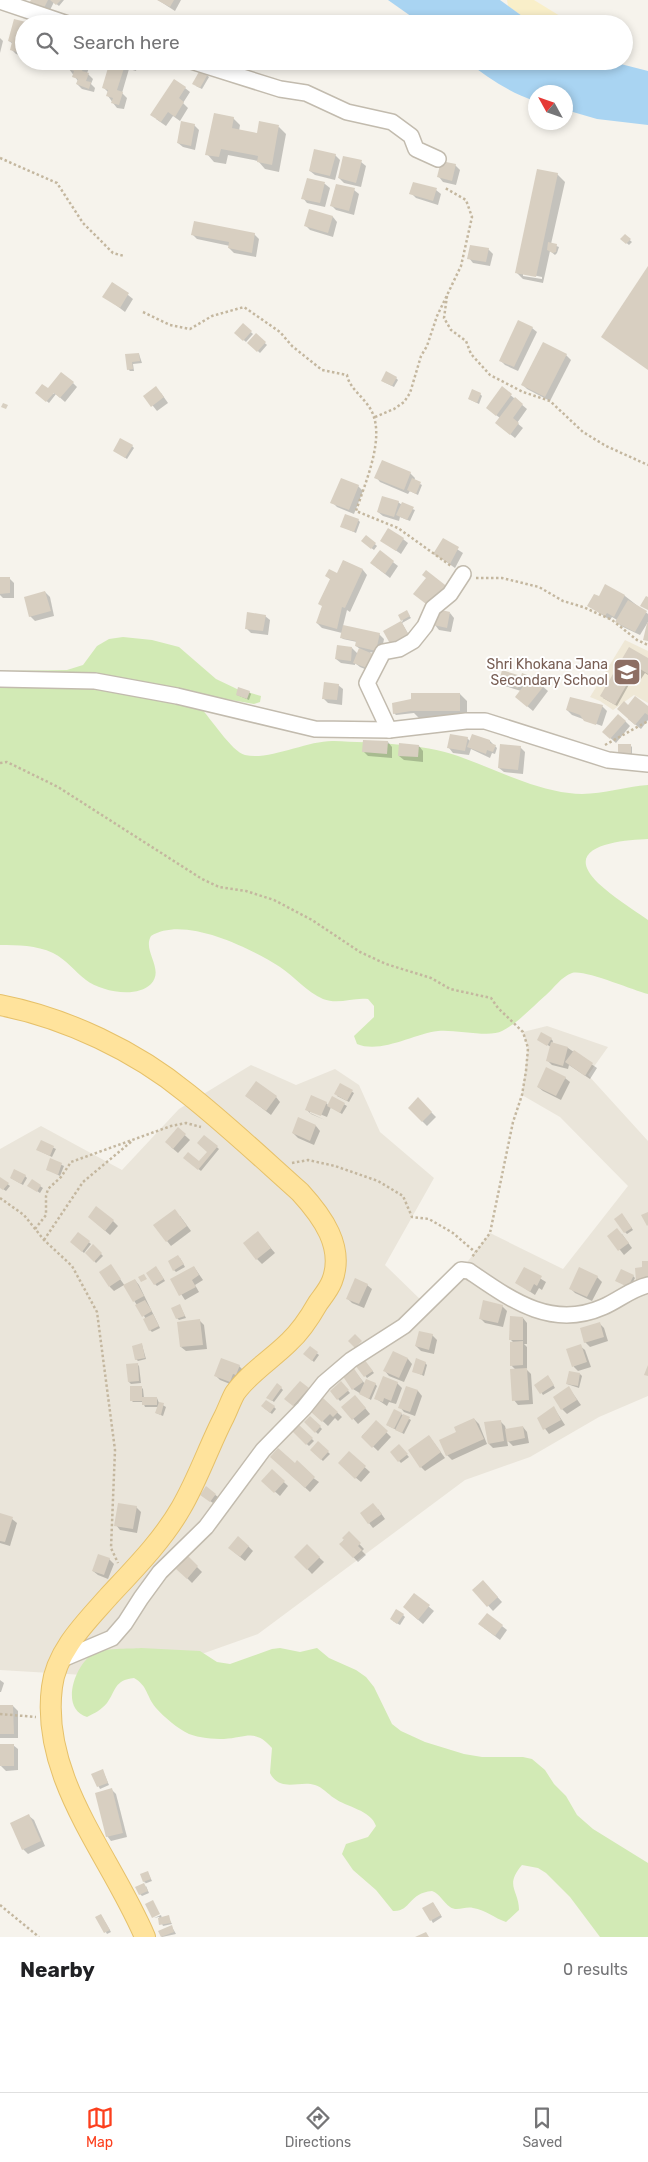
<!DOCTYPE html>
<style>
:root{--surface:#fff;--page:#f6f6f6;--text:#202124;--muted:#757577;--line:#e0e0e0;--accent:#fc3f1d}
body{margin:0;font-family:Rubik,sans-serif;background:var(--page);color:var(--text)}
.compass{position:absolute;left:528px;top:85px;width:45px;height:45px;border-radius:50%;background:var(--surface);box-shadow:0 2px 8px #0003;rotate:310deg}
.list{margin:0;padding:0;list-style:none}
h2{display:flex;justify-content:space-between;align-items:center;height:65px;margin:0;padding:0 20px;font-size:21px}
h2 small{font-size:16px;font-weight:400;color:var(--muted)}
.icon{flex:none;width:28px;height:28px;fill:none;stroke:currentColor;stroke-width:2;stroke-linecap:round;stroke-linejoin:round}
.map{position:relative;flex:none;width:648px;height:1937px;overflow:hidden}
.search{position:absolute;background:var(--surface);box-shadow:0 2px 8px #0003;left:15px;right:15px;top:15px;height:55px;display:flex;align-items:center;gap:12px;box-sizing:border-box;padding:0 18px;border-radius:28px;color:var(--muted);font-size:19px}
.sheet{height:155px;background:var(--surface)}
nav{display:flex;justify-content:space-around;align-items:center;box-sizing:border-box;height:70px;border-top:1px solid var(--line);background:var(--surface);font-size:14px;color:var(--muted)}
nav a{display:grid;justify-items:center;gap:2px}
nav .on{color:var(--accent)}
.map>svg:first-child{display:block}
.residential{fill:#eae5da}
.education{fill:#efe8d6}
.green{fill:#d2eab5}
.sand{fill:#f9efc9}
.water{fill:#a9d4f2}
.shadow{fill:#0003;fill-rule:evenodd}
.building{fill:#d8cfc1}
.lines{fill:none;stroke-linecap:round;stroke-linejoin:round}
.minor-casing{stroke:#c2bbae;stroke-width:18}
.major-casing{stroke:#e6c16a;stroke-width:22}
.path{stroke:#c4b79f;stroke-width:2.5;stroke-dasharray:2.5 2.5;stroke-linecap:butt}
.minor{stroke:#fff;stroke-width:15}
.major{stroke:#ffe39c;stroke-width:20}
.labels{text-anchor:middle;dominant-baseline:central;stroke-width:4;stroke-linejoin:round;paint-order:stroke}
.education-label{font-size:14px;fill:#785e54;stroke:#fff;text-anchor:end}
</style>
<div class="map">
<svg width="648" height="1937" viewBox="0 0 648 1937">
<rect width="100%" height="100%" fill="#f6f3ec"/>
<path class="residential" d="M547,1026L608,1047L588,1075L648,1141V1396L599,1417L530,1457L465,1480L258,1634L134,1678L0,1670V1149L41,1126L122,1170L179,1109L251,1065L296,1085L335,1069L359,1085L380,1132L434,1178L385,1265L425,1304L461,1270L490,1233L563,1269L628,1186L560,1117L522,1095L528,1048L523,1032Z"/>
<path class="education" d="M625,640L648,651V703L634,695L613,710L600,701L590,697Z"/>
<g class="green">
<path d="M123,637L152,640L179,647L216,679L237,689L261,696L260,702L254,704L214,697L199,706C210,717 232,752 245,755C269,761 308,740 334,741C373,743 422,743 458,756C495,769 530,788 569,793C595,797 622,787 648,785V839C623,840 559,845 598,883C613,897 631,908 648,920V994C632,990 584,969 572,973C561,977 554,988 546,995C532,1007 518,1023 502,1031C490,1038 454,1029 438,1031C413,1034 381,1054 357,1044L354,1036L374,1017V1006L368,999C353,997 339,1005 323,999C307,992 295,977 280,967C250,948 184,915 151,936C142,951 165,969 151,984C136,999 100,991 86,980C74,971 67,960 53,953C36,945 18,945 0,945V671L67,670L83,665L97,646L109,639Z"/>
<path d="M141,1648L200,1651L217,1662L230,1664L272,1649L280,1648L300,1652L317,1648L329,1658L356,1670L366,1677L374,1687L392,1724L401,1731L425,1742L464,1754L482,1757H523L532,1759L545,1770L554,1784L566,1796L577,1815L593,1829L648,1863V1937H600L570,1897L546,1873L538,1868L522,1865C504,1886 519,1890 519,1910L506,1922C494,1918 486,1910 473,1908C465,1906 457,1912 450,1907C443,1902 440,1894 432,1891C408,1893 411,1912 393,1911L376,1890L353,1870L342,1854L346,1844L368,1837L376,1826C371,1810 346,1807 334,1798C328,1794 322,1787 315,1785C300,1780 280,1793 270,1773L272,1748C255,1728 246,1738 224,1739C213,1739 199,1738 189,1734C178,1729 164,1717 156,1708C146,1696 148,1686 134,1678C114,1680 116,1691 107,1703C101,1710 95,1713 87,1717C59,1709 75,1664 94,1653C102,1648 130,1649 141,1648Z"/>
</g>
<path class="sand" d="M507,0H534L573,24H533L508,6Z"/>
<g class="water">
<path d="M388,0H500L533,24H422Z"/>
<path d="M466,61H609L648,71V125L597,119L566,110V92H536L535,101C510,93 487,77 466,61Z"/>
</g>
<g class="shadow">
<path d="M32,0H64L59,6L54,2L48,14Z"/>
<path d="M158,0H181L175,11Z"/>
<path d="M15,20L27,24H24V56L16,54L11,49L13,44L9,41Z"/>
<path d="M0,38L3,41L0,53Z"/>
<path d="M44,61H57L61,67L48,63V65L60,70L49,67Z"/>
<path d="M72,61H92L87,73L93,79L91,84L95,88L94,92L82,89L77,84L78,81L69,69Z"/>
<path d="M120,61H139L136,71L129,69L122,93L127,98L124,109L117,108L113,103L108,96L109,93L104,88Z"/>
<path d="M231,61H253L246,72Z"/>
<path d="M207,75L209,77L202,89L196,86Z"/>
<path d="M185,88L190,92L183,103L188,108L180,121L173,116L166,126L156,119Z"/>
<path d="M233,118L240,125L239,131L258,134L279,127L286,134L279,172L265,169L258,161L228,155L226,164L214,162L207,154Z"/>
<path d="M194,125L199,130L195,150L183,147L178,143Z"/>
<path d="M335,155L340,160L335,180L315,175L310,171Z"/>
<path d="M361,162L366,166L361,187L344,183L339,178Z"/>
<path d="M455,165L460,170L456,185L443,182L439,177Z"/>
<path d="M557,174L565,182L551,244L559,247L557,253L555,255L550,251L543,283L523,279L516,272ZM523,273L542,277V279L523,276Z"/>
<path d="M308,179L325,184L330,188L325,207L307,203L303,198Z"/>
<path d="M354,190L359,194L354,215L336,210L332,206Z"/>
<path d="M436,190L441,194L438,205L416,198L411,193Z"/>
<path d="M310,210L333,217L337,222L333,237L310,230L305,225Z"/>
<path d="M192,234H254L259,239L256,257L234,253L229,248L230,246L197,239Z"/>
<path d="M625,236L632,242L629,245L622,239Z"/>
<path d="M488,249L493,254L490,266L473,263L469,258Z"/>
<path d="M113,283L133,299L125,312L104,296Z"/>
<path d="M243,325L253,334L246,342L236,333Z"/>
<path d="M532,328L537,332L518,371L505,365L500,360Z"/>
<path d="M256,335L267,345L260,353L249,343Z"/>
<path d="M139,354L142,363L133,364L134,371H130L128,369L126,355Z"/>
<path d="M566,355L571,360L550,401L527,389L523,385Z"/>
<path d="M396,378L398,380L394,387L384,382Z"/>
<path d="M73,383L77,387L65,402L56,394L49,403L37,393L53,394Z"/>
<path d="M502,388L527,409L517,423L523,428L515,438L501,427L500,418L492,412Z"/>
<path d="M161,393L168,403L157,411L145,396Z"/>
<path d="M480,394L482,396L479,404L469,399Z"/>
<path d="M132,446L134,448L127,459L117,452Z"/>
<path d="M410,473L415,478L414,481L422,485L418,495L410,491L408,494L380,482L376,477Z"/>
<path d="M358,486L363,491L354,514L337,507L332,502Z"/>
<path d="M398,502L402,505L415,510L410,521L400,517L399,521L383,516L378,512Z"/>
<path d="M358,520L360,522L356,533L341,526Z"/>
<path d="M366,536L377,546L374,550L362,541Z"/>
<path d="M403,539L408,543L401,554L382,541Z"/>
<path d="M443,540L463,553L455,568L435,554Z"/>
<path d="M380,552L398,566L390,578L376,567Z"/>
<path d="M344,561L363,570L367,575L350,612L347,610L343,626L379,634L384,639L381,655L370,652L377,660L372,672L360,667L355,663V665L341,663L336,659L352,648L358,654L360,649L356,646L357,642L343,639L341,637L342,633L322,628L317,623L331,580L327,576L338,575Z"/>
<path d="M0,578H9L14,583V598H3L0,595Z"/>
<path d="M606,586L625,596L648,614V622L640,635L621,626L616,621L617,620L612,617L610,620L589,606L599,598Z"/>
<path d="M45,592L50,597L54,616L35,621L30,616Z"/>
<path d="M450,613L454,618L451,632L439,630L435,625Z"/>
<path d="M408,614L411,618L402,623L414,644L385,631L403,621L399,615Z"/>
<path d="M265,616L270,620L268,635L251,633L246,628Z"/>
<path d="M629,649L648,660V675L645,673L637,685L631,681L617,706L603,698Z"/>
<path d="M527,676L530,679L532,677L548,691L533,711L521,701V691L505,686L500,682Z"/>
<path d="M338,685L343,689L342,705L328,703L324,699Z"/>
<path d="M249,692L251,694L249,700L237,695Z"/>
<path d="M460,694L467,701V718H419L414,713L396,715L394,713Z"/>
<path d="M602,706L607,711L602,726L572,715L567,710Z"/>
<path d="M629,707H648V720L641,729L628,719Z"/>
<path d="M625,721L630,726L616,743L608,736Z"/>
<path d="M467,738L471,742L490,741L497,748L495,754L492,753L490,758L471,749L469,755L453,753L449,748Z"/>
<path d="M388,742L392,747V758L368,756L364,752Z"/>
<path d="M630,745L632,747V755H621L619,753Z"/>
<path d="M419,746L423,751V762L404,760L399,756Z"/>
<path d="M520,747L525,752L523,774L504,772L499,768Z"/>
<path d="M551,1039L553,1041L552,1044L568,1048L597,1068L590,1079L569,1065L568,1069L552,1065L547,1060L551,1047L541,1041Z"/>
<path d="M565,1078L570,1082L561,1100L543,1091L538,1087Z"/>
<path d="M341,1085L354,1093L349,1102L337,1096Z"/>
<path d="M246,1096L276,1097L280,1102L271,1115Z"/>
<path d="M333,1098L347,1106L342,1114L331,1107L327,1117L310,1110V1113L325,1120L311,1114L306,1109L326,1103L328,1105Z"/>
<path d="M418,1099L436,1117L427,1126L409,1108Z"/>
<path d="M316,1126L320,1131L314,1145L298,1138L293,1133Z"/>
<path d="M178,1129L190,1140L178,1153L171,1147Z"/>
<path d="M204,1136L219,1149L201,1171L185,1158L199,1163L208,1152Z"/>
<path d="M41,1142L56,1149L52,1157L38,1150Z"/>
<path d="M51,1160L64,1166L60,1176L47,1169Z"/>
<path d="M25,1176L27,1178L23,1185L11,1178Z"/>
<path d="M0,1178L10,1186L6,1191L0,1187Z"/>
<path d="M32,1181L43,1188L40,1193L31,1187Z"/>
<path d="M180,1216L191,1231L171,1246L167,1241Z"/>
<path d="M624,1217L633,1230L627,1234L625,1232Z"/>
<path d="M94,1221H113L118,1226L110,1235Z"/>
<path d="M78,1233L91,1244L84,1253L72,1242Z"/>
<path d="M258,1233L275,1253L262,1264L257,1259Z"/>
<path d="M622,1234L632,1248L624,1255L609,1236Z"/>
<path d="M93,1246L103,1256L96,1263L87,1253Z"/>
<path d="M180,1258L185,1267L176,1272L174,1270Z"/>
<path d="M111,1266L125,1286L135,1280L139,1285L160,1328L152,1332L150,1330L146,1319L124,1285L114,1291L110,1287Z"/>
<path d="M194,1267L203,1280L195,1285L199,1292L185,1300L172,1280Z"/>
<path d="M525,1269L546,1282L542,1290L539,1288L535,1295L517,1283Z"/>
<path d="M158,1270L165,1281L157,1286L155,1284Z"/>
<path d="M633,1276L635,1278L630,1288L619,1282Z"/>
<path d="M597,1277L602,1282L592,1301L575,1293L570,1288Z"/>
<path d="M367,1285L372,1289L364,1308L352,1303L348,1299Z"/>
<path d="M180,1306L186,1318L179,1320L177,1318Z"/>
<path d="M502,1306L507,1311L503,1327L485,1323L480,1318Z"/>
<path d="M523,1318L527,1323V1344H524L527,1347V1370L531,1374L533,1404L518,1405L514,1400L516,1370L511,1365L514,1343L510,1339Z"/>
<path d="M199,1320L204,1325L207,1349L186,1351L181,1347Z"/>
<path d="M599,1323L604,1328L608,1341L590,1347L585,1342Z"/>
<path d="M432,1335L437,1340L434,1354L421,1351L416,1346Z"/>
<path d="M142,1345L146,1359L138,1361L136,1359Z"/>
<path d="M580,1346L585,1350L591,1367L578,1371L574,1367L568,1350Z"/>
<path d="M310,1348L319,1355L314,1362L307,1356Z"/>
<path d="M393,1353L408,1359L412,1364L404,1382L389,1376L385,1371Z"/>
<path d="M365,1362L374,1373L367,1378L357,1365Z"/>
<path d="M425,1363L427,1365L424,1376L413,1371Z"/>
<path d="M137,1364L139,1366L141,1383L131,1384L129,1382Z"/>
<path d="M239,1366L244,1371L235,1386L220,1380L215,1375Z"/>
<path d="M357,1374L365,1384H375L377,1386L371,1400L353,1389Z"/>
<path d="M580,1374L582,1376L579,1388L567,1384Z"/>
<path d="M550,1379L555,1388L543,1395L536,1385Z"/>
<path d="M341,1383L350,1393L340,1401L331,1391Z"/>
<path d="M397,1383L402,1388L396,1404L389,1402L387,1406L375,1398Z"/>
<path d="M141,1387L143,1389L144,1398H157L159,1403L166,1407L163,1416L156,1413L158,1407H145L143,1402H133L131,1400Z"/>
<path d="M407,1387L418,1391L422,1396L415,1416L404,1412L400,1407Z"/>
<path d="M281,1388L283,1390L274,1402L270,1399Z"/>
<path d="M569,1388L581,1405L567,1414L562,1409Z"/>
<path d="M308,1389L312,1394L298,1410L291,1403Z"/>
<path d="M324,1400L342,1417L338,1421L335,1418L328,1426L313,1412Z"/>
<path d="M360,1402L370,1414L358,1424L343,1407Z"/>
<path d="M274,1407L276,1409L272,1414L264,1408Z"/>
<path d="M554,1408L565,1425L549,1434L538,1419Z"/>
<path d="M401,1414L411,1420L404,1434L387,1425Z"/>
<path d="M310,1417L322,1429L318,1434L306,1422Z"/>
<path d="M474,1419L479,1424L487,1444L452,1460L447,1455Z"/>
<path d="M500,1421L505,1426L506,1430L523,1427L527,1432L529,1443L513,1446L507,1440L508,1446L493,1448L489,1444Z"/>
<path d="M376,1422L391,1437L378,1451L362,1436Z"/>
<path d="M298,1426L314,1441L309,1446L293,1431Z"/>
<path d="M429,1436L445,1458L425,1471L421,1467Z"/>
<path d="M318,1443L330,1454L323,1461L311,1450Z"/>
<path d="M399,1446L409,1457L401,1463L391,1452Z"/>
<path d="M349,1453L370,1472L361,1482L344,1468Z"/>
<path d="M277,1462L295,1465L319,1482L310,1492Z"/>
<path d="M272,1471L288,1486L280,1496L263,1481Z"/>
<path d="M206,1488L218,1497L213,1503L203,1496Z"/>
<path d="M136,1507L141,1512L137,1533L120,1530L116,1525Z"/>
<path d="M378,1509L385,1519L373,1528L369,1523Z"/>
<path d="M0,1515L12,1519L17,1523L10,1546L0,1543Z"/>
<path d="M349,1533L364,1549L362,1551L366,1555L358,1562L341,1544Z"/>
<path d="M248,1546L253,1551L245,1561L234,1552Z"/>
<path d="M307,1546L324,1562L312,1574L296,1557Z"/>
<path d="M188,1558L202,1572L192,1583L178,1569Z"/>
<path d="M109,1559L114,1564L108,1579L98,1575L93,1571Z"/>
<path d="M483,1581L502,1602L493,1611L474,1590Z"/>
<path d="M414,1594L434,1611L423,1624L409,1612Z"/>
<path d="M403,1615L405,1617L400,1625L393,1621Z"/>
<path d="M502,1626L507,1630L500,1640L484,1628Z"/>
<path d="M0,1680L4,1683L1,1692H0Z"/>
<path d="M0,1706H13L18,1711V1738H0Z"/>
<path d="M13,1745L18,1749V1770L6,1771L1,1766Z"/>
<path d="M103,1771L109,1785L100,1789L93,1775Z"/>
<path d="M112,1790L116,1794L127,1837L111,1841L107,1836Z"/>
<path d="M29,1816L34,1820L45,1846L28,1854L23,1849Z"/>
<path d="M148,1873L152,1881L144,1884L146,1883L144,1882Z"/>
<path d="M146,1886L149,1893L142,1896L140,1894Z"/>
<path d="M433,1903L442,1917L433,1923L424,1908Z"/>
<path d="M101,1915L111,1932L107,1934L97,1917Z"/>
<path d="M161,1915L162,1918L168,1917L172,1924L163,1926L159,1917L154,1918Z"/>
<path d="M172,1927L176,1934L162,1937L160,1931Z"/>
</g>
<g class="building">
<path d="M31,0H48L43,10L29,3Z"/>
<path d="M50,0H61L56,5Z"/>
<path d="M157,0H174L170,7Z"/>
<path d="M14,19L30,23L24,24L22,42H24V54L10,50L12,42L8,41Z"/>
<path d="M40,61H57L55,66Z"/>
<path d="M70,61H86L82,71L89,73L86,81L91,82L89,89L76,84L78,79L72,77L74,71L68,69Z"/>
<path d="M110,61L118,63L119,61H133L131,67L125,65L117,90L123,92L119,105L111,103L113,98L106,96L108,90L102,88Z"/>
<path d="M230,61H245L241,68Z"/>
<path d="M200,70L208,74L200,88L192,84Z"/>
<path d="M174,79L186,87L179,98L184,102L175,117L168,112L161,122L150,115Z"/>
<path d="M214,113L234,117L232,128L257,133L259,121L279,125L272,165L257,162L258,156L221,149L219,157L205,155Z"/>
<path d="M181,121L195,124L191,146L177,143Z"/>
<path d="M314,149L336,154L330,176L309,171Z"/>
<path d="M343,156L362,160L356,183L338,178Z"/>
<path d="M441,161L456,164L452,181L437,177Z"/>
<path d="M537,169L558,173L536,277L515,273Z"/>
<path d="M307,178L325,182L320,203L301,199Z"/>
<path d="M413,182L437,188L433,201L409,194Z"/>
<path d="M336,184L355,188L349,211L330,206Z"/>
<path d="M309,209L333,216L328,233L304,226Z"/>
<path d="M194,221L255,233L252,253L228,248L229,242L191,235Z"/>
<path d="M625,234L631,239L626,244L620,239Z"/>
<path d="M548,242L557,244L556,252L553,253L547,250Z"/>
<path d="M470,245L489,248L486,262L467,259Z"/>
<path d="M648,266V370L601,337Z"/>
<path d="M112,282L129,293L120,308L102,297Z"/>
<path d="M518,320L533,327L514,367L499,361Z"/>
<path d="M243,323L252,331L243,341L234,333Z"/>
<path d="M256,333L266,342L257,352L247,343Z"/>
<path d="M543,342L567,354L545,397L521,385Z"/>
<path d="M139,353L140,361L132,362L133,369L127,370L125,354Z"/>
<path d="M386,371L397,377L392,386L381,381Z"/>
<path d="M61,372L74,382L60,398L54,393L46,402L35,393L42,384L48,388Z"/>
<path d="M156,386L164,397L151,407L143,396Z"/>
<path d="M502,386L512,394L496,416L486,408Z"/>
<path d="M472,389L481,393L477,403L468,399Z"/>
<path d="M515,397L523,404L513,418L519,423L510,435L495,423Z"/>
<path d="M3,403L8,405L6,409L1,407Z"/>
<path d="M120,438L133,445L125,458L113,451Z"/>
<path d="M382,460L411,472L404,490L374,478Z"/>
<path d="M341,478L359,485L349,510L330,503Z"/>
<path d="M412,478L421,482L416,494L407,490Z"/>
<path d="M382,496L399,501L394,517L377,512Z"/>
<path d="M402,502L414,507L407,520L396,515Z"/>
<path d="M345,514L359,519L354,532L340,527Z"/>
<path d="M388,528L404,538L396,551L380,541Z"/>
<path d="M366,535L376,543L371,549L361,541Z"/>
<path d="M443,538L459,547L450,564L433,554Z"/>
<path d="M380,550L394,561L385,574L370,563Z"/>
<path d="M343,560L363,569L345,608L342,607L337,629L316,623L322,606L318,604L330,579L325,576L329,569L337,573Z"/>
<path d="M426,570L449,588L430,607L413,594L426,578L422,575Z"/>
<path d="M0,577H10V593L0,594Z"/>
<path d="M605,584L625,595L614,617L607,613L605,616L587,606L594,594L599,596Z"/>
<path d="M45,591L51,611L29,617L24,597Z"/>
<path d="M646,596L648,597V610L640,606Z"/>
<path d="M628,600L647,611L635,632L615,622Z"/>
<path d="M437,609L450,612L447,628L433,625Z"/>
<path d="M407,610L410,616L401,621L398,615Z"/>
<path d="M247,612L266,615L263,631L245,629Z"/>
<path d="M401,621L411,639L393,649L383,631Z"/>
<path d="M647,623H648V641L643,640Z"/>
<path d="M343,625L380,633L376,651L355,646L356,641L340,638Z"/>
<path d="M337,645L352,647L351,661L335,659Z"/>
<path d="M629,647L648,658V674L637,667L615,705L600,696Z"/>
<path d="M359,648L373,654L367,668L353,663Z"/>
<path d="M502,670L521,676L522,673L527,675L524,684L519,682L518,688L499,682Z"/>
<path d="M531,676L544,686L527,707L515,697Z"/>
<path d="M324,682L339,684L337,700L322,699Z"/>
<path d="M238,687L250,691L247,699L236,695Z"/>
<path d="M411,693H460V711H411L393,714L392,703L411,699Z"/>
<path d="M635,696L648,706V715L645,713L635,725L617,709L624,701L628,705Z"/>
<path d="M570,697L603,705L596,725L584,721L580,715L566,710Z"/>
<path d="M618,714L626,721L610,739L602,732Z"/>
<path d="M450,734L468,737L465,751L447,748Z"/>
<path d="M472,734L490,740V743L496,745L493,752L487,750L486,754L467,747Z"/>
<path d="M363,740L388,741L387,754L362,752Z"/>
<path d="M399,743L419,745L418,757L398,756Z"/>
<path d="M500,744L521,746L518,770L498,768Z"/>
<rect x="618" y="744" width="13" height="9"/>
<path d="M541,1032L552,1038L547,1046L537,1040Z"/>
<path d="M551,1042L568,1047L563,1066L546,1061Z"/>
<path d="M574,1050L593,1063L585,1076L565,1062Z"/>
<path d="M546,1067L566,1077L556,1096L537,1087Z"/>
<path d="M256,1081L277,1096L266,1111L245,1096Z"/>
<path d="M340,1083L353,1090L347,1101L334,1094Z"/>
<path d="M311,1095L327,1102L321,1116L305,1110Z"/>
<path d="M332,1096L345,1103L340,1113L327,1106Z"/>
<path d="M418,1097L432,1112L422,1122L408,1108Z"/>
<path d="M298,1117L316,1125L310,1141L292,1133Z"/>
<path d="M178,1127L186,1134L173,1149L165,1142Z"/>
<path d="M204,1135L218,1146L198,1170L183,1158L188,1152L199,1161L207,1152L197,1143Z"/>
<path d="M41,1140L54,1146L50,1156L36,1150Z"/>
<path d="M50,1158L62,1163L58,1175L46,1170Z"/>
<path d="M14,1169L26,1175L21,1184L10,1178Z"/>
<path d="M0,1177L9,1183L3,1190L0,1188Z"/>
<path d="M32,1179L41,1185L37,1192L27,1186Z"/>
<path d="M96,1206L114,1220L105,1231L88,1217Z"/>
<path d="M175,1209L187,1226L166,1242L153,1225Z"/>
<path d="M648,1212V1225L647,1226L641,1215Z"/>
<path d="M622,1213L632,1228L624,1233L614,1219Z"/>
<path d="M617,1228L629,1243L618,1251L607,1236Z"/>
<path d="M258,1231L271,1248L256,1260L243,1243Z"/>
<path d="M78,1232L90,1241L82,1252L70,1242Z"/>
<path d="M93,1244L102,1253L94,1262L85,1253Z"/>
<path d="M178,1255L184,1264L173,1271L168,1261Z"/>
<path d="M642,1261H648V1280L636,1281L635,1268L642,1267Z"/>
<path d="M111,1264L121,1279L109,1287L99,1272Z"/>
<path d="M156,1266L164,1279L154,1285L146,1273Z"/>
<path d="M194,1266L199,1275L192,1280L196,1287L179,1296L170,1279Z"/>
<path d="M524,1267L542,1276L537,1286L534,1284L530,1292L515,1283Z"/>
<path d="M579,1267L598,1276L587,1297L569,1289Z"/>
<path d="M621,1269L634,1275L628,1287L615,1281Z"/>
<path d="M144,1274L147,1279L141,1282L138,1277Z"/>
<path d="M355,1278L368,1284L359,1304L346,1299Z"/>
<path d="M135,1279L144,1296L133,1302L123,1285Z"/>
<path d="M145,1300L152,1311L142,1317L135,1305Z"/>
<path d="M483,1300L503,1305L498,1323L479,1319Z"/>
<path d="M180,1304L185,1316L176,1319L171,1308Z"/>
<path d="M153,1314L159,1326L149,1331L143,1319Z"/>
<path d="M510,1316L523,1317V1340H509Z"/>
<path d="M200,1319L203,1345L180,1347L177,1322Z"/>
<path d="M600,1322L604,1337L584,1343L580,1328Z"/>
<path d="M419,1331L433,1334L429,1350L415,1346Z"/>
<path d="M355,1334L362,1341L355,1348L348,1341Z"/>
<path d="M523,1341V1365L510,1366V1342Z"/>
<path d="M142,1343L145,1358L135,1360L132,1346Z"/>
<path d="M581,1344L587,1362L572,1367L566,1349Z"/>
<path d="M310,1346L318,1352L312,1361L303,1354Z"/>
<path d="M393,1351L408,1358L399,1378L383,1371Z"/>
<path d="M221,1358L240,1365L236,1375L233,1374L230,1382L214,1376Z"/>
<path d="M416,1358L426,1362L422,1375L412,1372Z"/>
<path d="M364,1359L373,1371L364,1377L355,1365Z"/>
<path d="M138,1363L139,1381L128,1382L126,1364Z"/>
<path d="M648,1365V1376L644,1375Z"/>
<path d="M353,1367L363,1382L352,1390L342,1375Z"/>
<path d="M527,1368L529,1400L512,1401L510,1369Z"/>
<path d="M569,1371L580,1373L578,1386L566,1384Z"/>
<path d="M548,1375L554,1385L540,1394L534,1385Z"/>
<path d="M383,1376L398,1382L391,1401L384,1398L383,1402L374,1399Z"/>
<path d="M366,1379L376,1383L369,1399L359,1394Z"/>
<path d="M300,1381L309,1388L293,1406L284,1399Z"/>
<path d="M341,1381L349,1390L337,1400L330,1391Z"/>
<path d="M277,1383L282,1387L272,1401L266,1398Z"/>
<path d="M130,1386H142V1397H157V1405H142V1401H130Z"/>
<path d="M406,1386L418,1390L410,1412L398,1408Z"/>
<path d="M569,1386L577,1400L561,1410L553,1397Z"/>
<path d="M355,1395L366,1408L352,1420L341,1407Z"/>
<path d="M323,1398L338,1412L333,1417L330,1414L322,1422L311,1412Z"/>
<path d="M266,1400L275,1406L270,1413L261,1406Z"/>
<path d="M159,1402L164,1403L161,1415L155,1413Z"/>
<path d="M554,1406L561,1420L543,1430L537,1418Z"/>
<path d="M394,1409L402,1413L394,1429L386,1425Z"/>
<path d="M403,1414L410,1417L402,1433L395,1430Z"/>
<path d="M310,1416L321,1426L315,1433L304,1422Z"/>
<path d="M474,1418L484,1439L446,1456L439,1440L456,1432L454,1427Z"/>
<path d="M376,1420L388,1431L372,1448L361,1437Z"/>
<path d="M501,1420L504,1441L488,1444L484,1422Z"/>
<path d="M298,1424L313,1438L306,1445L292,1431Z"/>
<path d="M523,1426L525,1438L507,1442L505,1429Z"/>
<path d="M429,1435L441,1452L420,1468L408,1450Z"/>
<path d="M318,1441L329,1451L321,1460L310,1450Z"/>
<path d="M399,1444L408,1454L398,1462L390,1452Z"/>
<path d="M278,1448L295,1463L297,1460L315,1477L305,1488L270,1457Z"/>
<path d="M349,1451L366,1466L355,1479L338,1463Z"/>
<path d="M272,1469L285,1481L274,1493L261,1481Z"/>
<path d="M206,1486L216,1494L210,1502L200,1495Z"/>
<path d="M118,1503L137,1506L133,1529L114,1526Z"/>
<path d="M373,1503L382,1514L368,1524L360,1513Z"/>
<path d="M0,1513L13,1517L5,1542L0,1541Z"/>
<path d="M349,1531L361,1543L358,1546L362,1550L353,1558L339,1544L344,1540L342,1538Z"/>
<path d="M238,1536L249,1546L240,1557L228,1548Z"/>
<path d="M307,1544L320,1557L307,1570L294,1557Z"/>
<path d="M98,1554L110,1558L104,1575L92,1571Z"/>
<path d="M188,1556L198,1566L187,1579L176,1569Z"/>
<path d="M483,1580L498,1597L487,1607L472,1590Z"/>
<path d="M414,1593L430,1605L418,1620L403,1607Z"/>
<path d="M396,1609L404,1614L397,1624L390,1619Z"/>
<path d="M487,1613L503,1625L495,1636L478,1624Z"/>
<path d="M0,1705H13L14,1734H0Z"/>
<rect x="0" y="1744" width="14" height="22"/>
<path d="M103,1769L108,1783L97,1787L91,1774Z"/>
<path d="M112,1788L123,1833L106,1837L95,1793Z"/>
<path d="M29,1814L41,1841L22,1850L10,1823Z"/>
<path d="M148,1871L151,1879L143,1882L140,1874Z"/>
<path d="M144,1883L148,1891L139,1895L135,1887Z"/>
<path d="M153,1900L160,1914L152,1918L145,1904Z"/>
<path d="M433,1902L441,1915L430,1921L422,1908Z"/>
<path d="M101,1914L110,1930L104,1933L95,1917Z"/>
<path d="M169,1915L171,1923L159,1925L158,1918Z"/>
<path d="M172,1925L174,1932L161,1937L158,1931Z"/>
<path d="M426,1932L429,1937H415Z"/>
</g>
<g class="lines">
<defs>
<g id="minor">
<path d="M0,1L68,24"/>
<path d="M191,61L280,89L306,93L347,112L392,122L411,136L416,149L438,159"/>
<path d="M0,679L95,681L177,696L315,729L389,730L466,721H485L608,760L648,764"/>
<path d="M389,730L367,683L383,652L399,649L413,641L425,626L433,608L450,594L463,574"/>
<path d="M60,1660L112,1638L125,1623L141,1598L160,1572L206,1527L263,1450L304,1408L324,1383L351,1360L404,1326L461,1270L469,1271C510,1299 551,1330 603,1307C619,1300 631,1289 648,1285"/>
</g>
<path id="major" d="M0,1005C66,1018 136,1051 188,1094C227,1125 263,1159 300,1192C322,1216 345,1247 332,1281C329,1289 323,1296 318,1303C310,1317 301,1331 289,1342C272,1359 249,1373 235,1393C231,1400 228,1409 224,1417C209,1446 198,1479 181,1508C162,1541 135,1568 109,1596C86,1622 56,1651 52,1687C40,1779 111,1856 145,1937"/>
</defs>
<use href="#minor" class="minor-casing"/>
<use href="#major" class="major-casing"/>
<g class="path">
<path d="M0,158L57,183L83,223L113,253L124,256"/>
<path d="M447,296L444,318L451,330L466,341L471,354L490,375L523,392L550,401L583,432L606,446L648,465"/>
<path d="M143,312L170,325L190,329L212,316L244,307L280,332L292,346L322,370L347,375C349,388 364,397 371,410C386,437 365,483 356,511L398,528L451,566"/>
<path d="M375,417L394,409L404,402L410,393L421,356L427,346L437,316L461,266L472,217L466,200L445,188"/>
<path d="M476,578H502L539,587L563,601L583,607L612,620L637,640L648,645"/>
<path d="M605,745L648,721"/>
<path d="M0,763L7,762L58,787L202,879L219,887L246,891L274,900L312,920L360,952L386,964L431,978L450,989L491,998L498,1008L523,1032L528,1048L526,1071L522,1095L513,1122L490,1233L472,1257"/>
<path d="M292,1163L308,1160L335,1166L378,1181L403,1196L412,1217L429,1219L453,1233L475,1252"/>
<path d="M0,1198L24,1215L44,1240L72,1266L97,1312L115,1450L111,1548L118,1563"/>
<path d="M35,1229L46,1215V1196L48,1189L61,1177L71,1162L171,1126L186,1123L201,1127"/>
<path d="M44,1240L83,1182L132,1141"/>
<path d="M0,1714L36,1717"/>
<path d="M0,1905L39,1937"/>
</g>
<use href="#minor" class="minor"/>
<use href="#major" class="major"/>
</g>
<defs>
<symbol id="school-square" viewBox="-11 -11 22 22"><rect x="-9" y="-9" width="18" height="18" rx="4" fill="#8d6e63" stroke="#fff"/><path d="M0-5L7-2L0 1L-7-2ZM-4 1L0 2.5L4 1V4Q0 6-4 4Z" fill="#fff"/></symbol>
</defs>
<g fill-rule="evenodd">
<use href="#school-square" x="611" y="656" width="32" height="32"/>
</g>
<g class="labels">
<g class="education-label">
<text x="608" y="664">Shri Khokana Jana<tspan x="608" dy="16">Secondary School</tspan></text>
</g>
</g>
</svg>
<svg class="compass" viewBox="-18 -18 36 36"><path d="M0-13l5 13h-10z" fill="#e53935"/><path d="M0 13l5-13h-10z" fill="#757577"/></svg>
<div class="search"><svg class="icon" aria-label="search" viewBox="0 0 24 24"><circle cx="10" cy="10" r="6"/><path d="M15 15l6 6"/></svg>Search here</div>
</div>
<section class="sheet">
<h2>Nearby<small>0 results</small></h2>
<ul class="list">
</ul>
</section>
<nav>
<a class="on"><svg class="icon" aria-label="map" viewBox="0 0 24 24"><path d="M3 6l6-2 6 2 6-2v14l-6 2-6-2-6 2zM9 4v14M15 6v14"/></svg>Map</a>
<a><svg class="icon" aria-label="directions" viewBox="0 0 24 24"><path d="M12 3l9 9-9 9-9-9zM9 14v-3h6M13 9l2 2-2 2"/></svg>Directions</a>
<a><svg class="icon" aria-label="saved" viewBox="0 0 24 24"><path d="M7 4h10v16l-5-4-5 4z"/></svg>Saved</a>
</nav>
